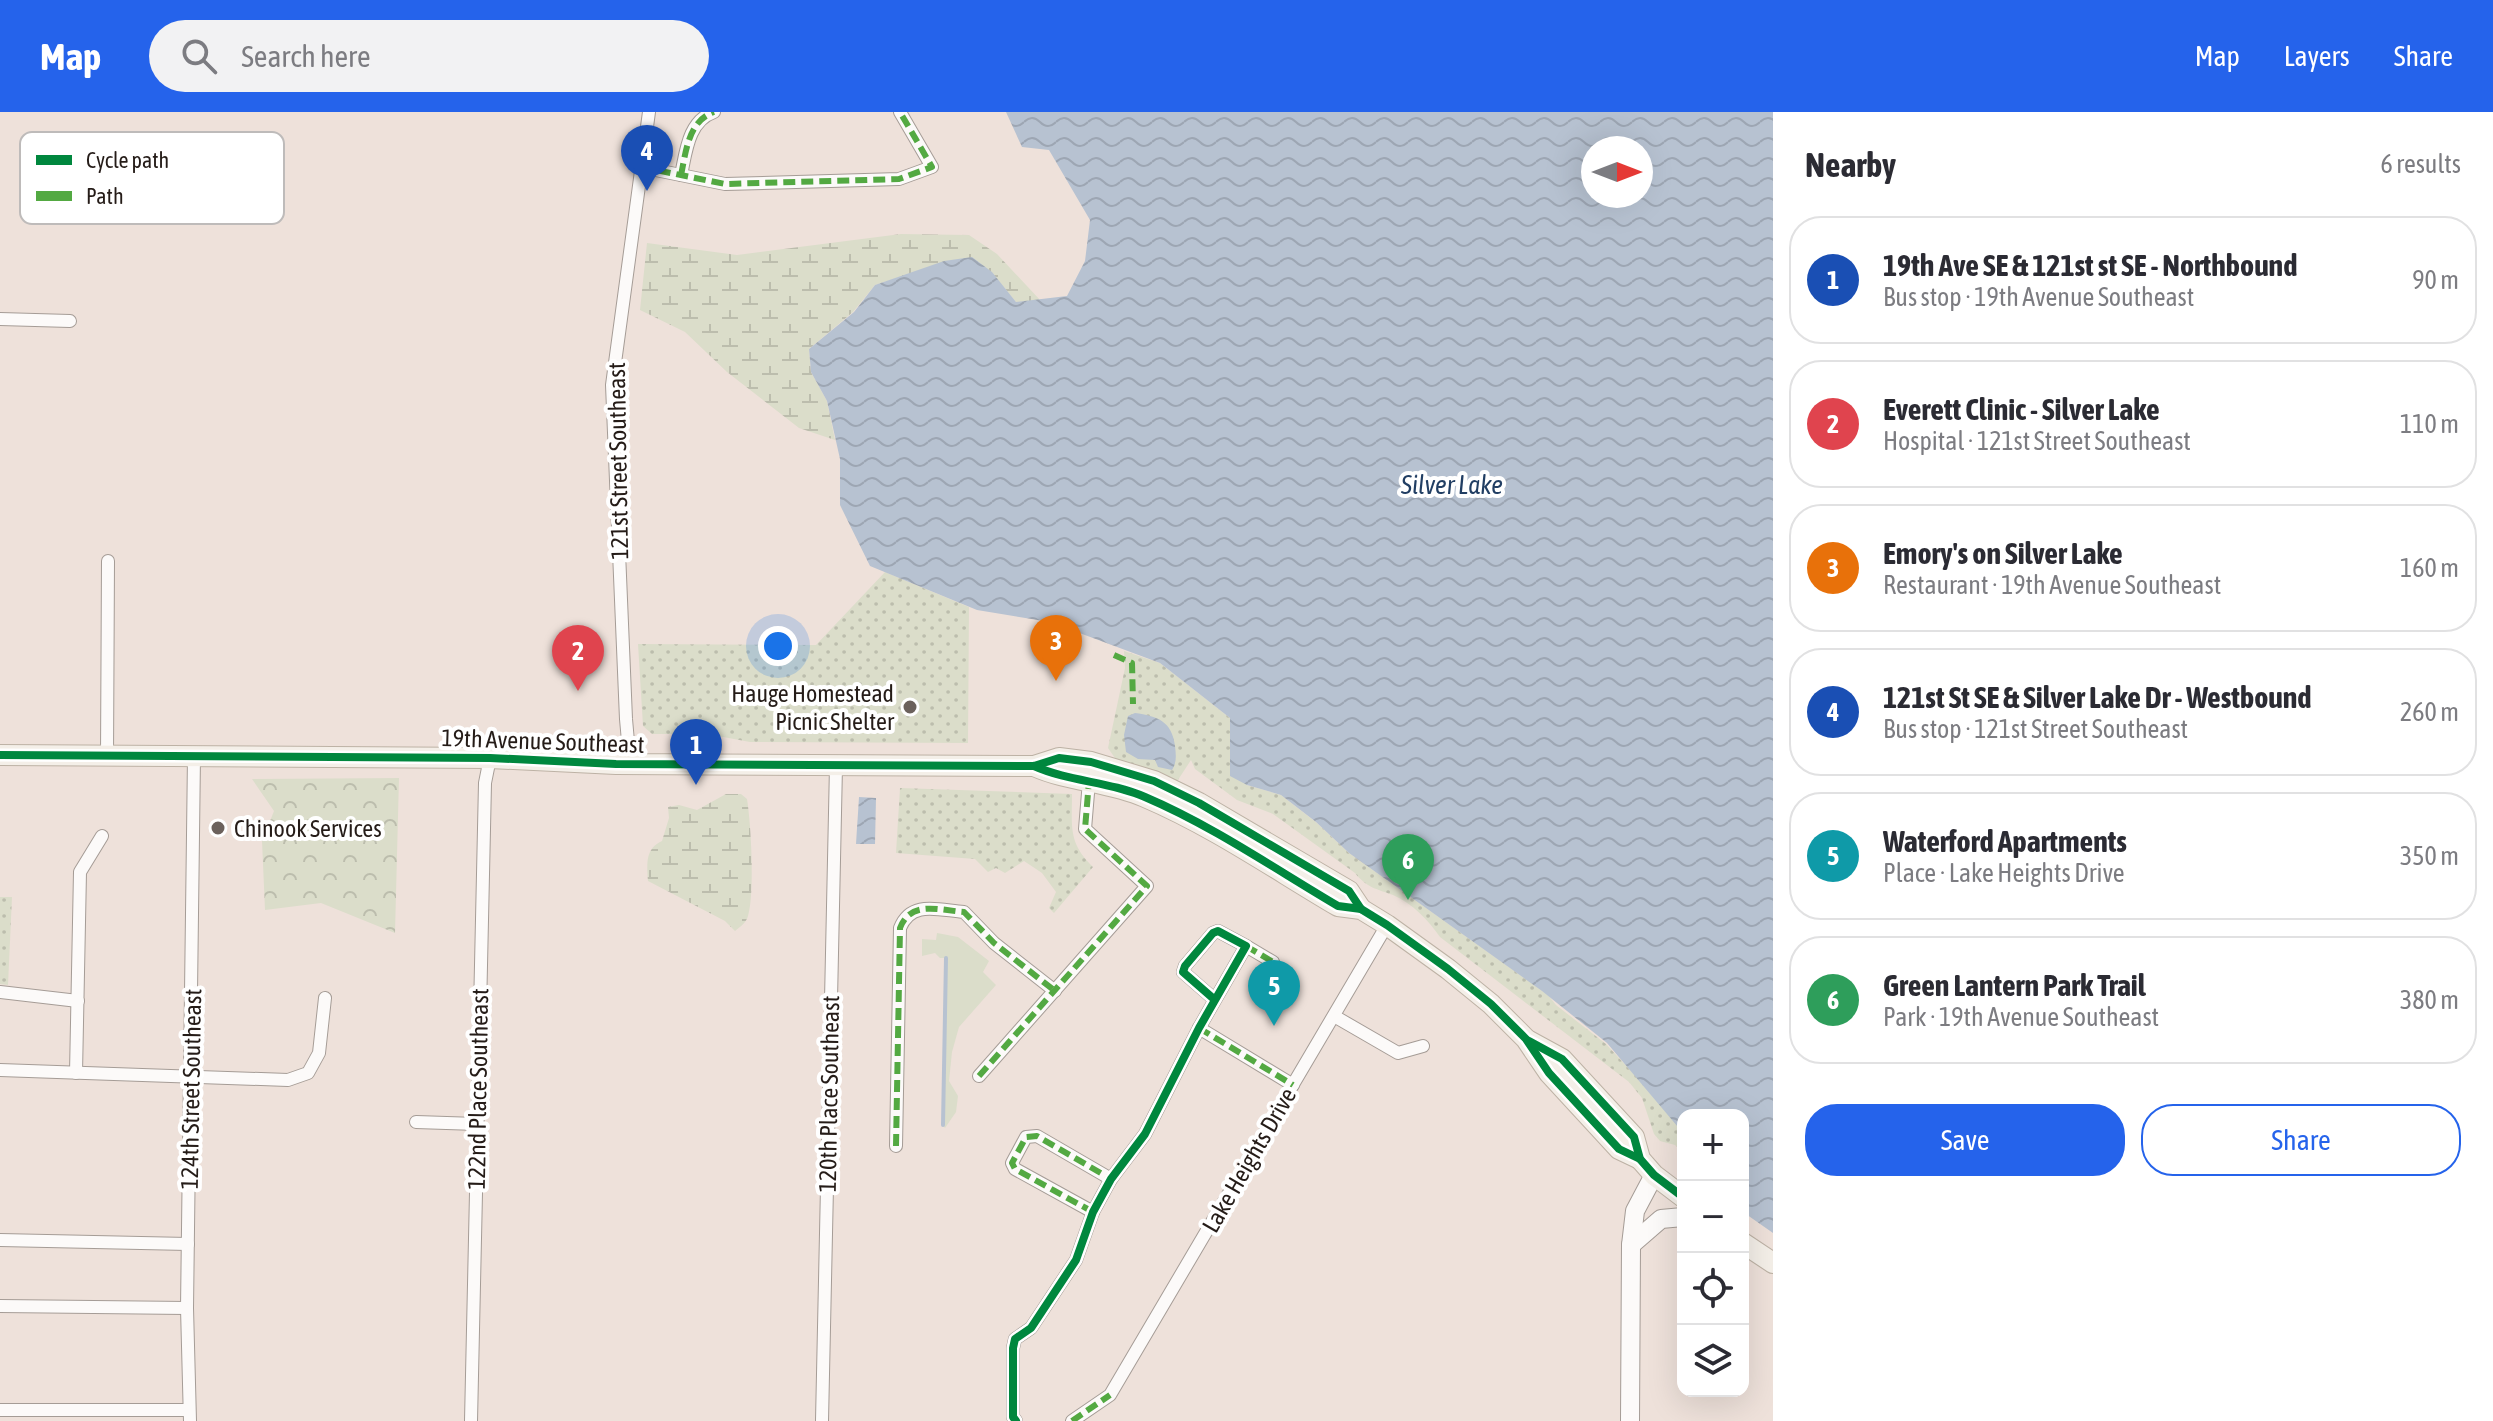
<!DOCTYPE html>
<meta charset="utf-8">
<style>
:root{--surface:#fff;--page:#f2f2f3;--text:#2b2b33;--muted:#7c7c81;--line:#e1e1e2;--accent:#2563eb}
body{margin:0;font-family:"Asap Condensed",sans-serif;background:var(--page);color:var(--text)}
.controls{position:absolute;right:24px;bottom:24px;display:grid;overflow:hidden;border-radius:16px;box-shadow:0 8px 32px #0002}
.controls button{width:72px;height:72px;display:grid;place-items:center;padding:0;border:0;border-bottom:2px solid var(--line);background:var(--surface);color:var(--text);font:40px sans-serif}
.compass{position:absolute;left:1581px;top:24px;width:72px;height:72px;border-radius:50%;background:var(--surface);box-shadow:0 8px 32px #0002;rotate:90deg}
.you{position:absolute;left:778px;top:534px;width:28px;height:28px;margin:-20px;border:6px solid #fff;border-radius:50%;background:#1a73e8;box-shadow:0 0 0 12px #1a73e833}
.badge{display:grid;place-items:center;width:52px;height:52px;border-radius:50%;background:var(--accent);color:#fff;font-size:26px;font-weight:700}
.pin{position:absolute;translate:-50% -66px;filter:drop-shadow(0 2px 4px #0008)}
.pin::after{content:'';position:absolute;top:42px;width:28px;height:24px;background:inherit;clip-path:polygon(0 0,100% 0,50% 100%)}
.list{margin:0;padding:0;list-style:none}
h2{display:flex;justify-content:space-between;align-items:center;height:104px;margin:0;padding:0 32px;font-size:34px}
h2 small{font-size:26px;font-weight:400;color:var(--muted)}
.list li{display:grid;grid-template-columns:52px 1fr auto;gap:24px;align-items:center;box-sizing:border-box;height:128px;margin:0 16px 16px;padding:0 16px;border:2px solid var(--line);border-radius:32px}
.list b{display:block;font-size:30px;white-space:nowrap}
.list p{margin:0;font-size:26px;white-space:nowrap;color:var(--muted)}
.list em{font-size:26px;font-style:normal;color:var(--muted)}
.actions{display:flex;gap:16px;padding:24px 32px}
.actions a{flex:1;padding:18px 0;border:2px solid var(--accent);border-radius:32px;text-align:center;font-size:28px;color:var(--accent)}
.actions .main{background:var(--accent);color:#fff}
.icon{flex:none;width:44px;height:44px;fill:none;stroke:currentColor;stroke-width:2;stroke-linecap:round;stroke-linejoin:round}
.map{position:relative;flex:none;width:1773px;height:1309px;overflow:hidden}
header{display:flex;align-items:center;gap:48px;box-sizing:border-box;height:112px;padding:0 40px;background:var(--accent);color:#fff}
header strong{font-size:38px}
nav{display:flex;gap:44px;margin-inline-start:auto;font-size:28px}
.search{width:560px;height:72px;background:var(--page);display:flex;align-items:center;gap:20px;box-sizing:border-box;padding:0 28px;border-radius:44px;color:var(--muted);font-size:30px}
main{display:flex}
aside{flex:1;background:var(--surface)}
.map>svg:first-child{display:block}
.green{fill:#dbddca}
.forest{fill:url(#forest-crowns)}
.wetland{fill:url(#wetland-marsh)}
.park{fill:url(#park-dots)}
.water{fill:url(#water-waves);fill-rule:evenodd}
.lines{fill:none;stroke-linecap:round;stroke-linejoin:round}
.stream{stroke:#b7c2d1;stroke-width:4}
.street-casing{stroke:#a59c96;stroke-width:14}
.secondary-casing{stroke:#a59c96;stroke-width:20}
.primary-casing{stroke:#bdb2a5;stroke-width:22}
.street{stroke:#fcfaf9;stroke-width:12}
.secondary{stroke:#fcfaf9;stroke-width:18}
.primary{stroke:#f4efe8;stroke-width:20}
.quiet{stroke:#53a942;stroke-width:6;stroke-dasharray:12 6;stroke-linecap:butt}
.cycleway-casing{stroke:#fff;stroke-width:13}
.cycleway{stroke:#00873e;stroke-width:8}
.poi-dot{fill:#6b615c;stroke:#fff;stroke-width:3}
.labels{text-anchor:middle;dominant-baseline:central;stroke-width:8;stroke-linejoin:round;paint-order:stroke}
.street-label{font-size:24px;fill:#251c18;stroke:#fff}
.poi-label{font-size:24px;fill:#251c18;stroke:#fff;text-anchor:end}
.water-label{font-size:26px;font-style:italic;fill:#213e63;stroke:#fff}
.key{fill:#fff;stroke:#bebbba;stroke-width:2}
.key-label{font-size:22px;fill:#251c18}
</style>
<header>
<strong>Map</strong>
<div class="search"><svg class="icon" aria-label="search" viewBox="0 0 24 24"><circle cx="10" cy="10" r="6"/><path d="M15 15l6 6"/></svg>Search here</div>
<nav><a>Map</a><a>Layers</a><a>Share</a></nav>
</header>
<main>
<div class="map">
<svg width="1773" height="1309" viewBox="0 0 1773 1309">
<defs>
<pattern id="forest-crowns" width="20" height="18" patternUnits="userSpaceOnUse" patternTransform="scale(2)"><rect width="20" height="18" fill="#dbddca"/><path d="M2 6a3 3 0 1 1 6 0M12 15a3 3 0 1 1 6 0" fill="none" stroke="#bcbdad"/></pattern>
<pattern id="wetland-marsh" width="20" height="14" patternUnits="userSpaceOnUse" patternTransform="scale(2)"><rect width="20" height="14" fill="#dbddca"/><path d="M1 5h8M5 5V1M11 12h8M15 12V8" fill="none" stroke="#bcbdad"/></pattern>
<pattern id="park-dots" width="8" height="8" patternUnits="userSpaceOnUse" patternTransform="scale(2)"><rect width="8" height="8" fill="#dbddca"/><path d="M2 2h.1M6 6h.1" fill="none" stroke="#bcbdad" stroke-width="1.8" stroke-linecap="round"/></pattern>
<pattern id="water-waves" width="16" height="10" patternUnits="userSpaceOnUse" patternTransform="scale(2)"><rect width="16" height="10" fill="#b7c2d1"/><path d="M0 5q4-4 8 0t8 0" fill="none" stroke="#9da6b3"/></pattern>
</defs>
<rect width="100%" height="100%" fill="#eee1da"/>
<path class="green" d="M937,821L958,825L989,849L983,860L996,873L959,915L952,940L949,969L958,984L956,1000L945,1016L943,1013L946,846H940L935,841L922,844V827L936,828Z"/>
<path class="forest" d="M399,666L395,821L321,791L265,798L262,729L274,699L252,667Z"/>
<g class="wetland">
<path d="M901,122L969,123L997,142L1041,189L1016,190L992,161L910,162L875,173L853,200L809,237L811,260L827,289L835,328L799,316L727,260L685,220L640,198L647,131L737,143Z"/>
<path d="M726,682H741L747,687C751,711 755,782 748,804C746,811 741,814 735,819L725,809L648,769C647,751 645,737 662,729L669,706L668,695L679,693L697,698Z"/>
</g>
<g class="park">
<path d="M885,460L969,495L968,631L750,630L707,622H652L643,614L638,532L816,533Z"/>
<path d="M1124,539L1160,551L1230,606L1247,673L1281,683L1317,711L1349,741L1548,883L1556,893L1606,932L1658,988L1683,1021V1040L1675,1033L1660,1029L1654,1022L1642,986L1629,970L1440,825C1429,809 1412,791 1393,783C1377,777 1367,776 1355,761L1273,702L1237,688L1195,657L1191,648L1176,671L1117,649L1108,636L1125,556Z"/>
<path d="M900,676L1072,682C1072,715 1068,731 1093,755L1054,801L1049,796L1056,780L1042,761L1024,749L1005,761L996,756L988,760L975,747L896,741Z"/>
<path d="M0,785H12L8,873L0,872Z"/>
</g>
<g class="water">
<path d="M1006,0H1773V1121L1743,1100V1003H1683V1021L1607,931L1542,879L1349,741L1316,710L1281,683L1247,673L1230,664V606L1160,551L1050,510L977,498L870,454L840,393V347L827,289L811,260L809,237L854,200L875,173L944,149L972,145L992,160L1016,190L1067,184L1085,149L1090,108L1049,38L1022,35ZM1641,36V84H1593V36Z"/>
<path d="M1135,601C1157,604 1172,609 1175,634C1176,643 1177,650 1172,658L1158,655L1155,648L1138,647L1126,640L1124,623L1128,604Z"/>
<path d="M859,685L876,686L875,732H856Z"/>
</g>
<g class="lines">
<path class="stream" d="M943,1013L946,846"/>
<defs>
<g id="street">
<path d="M641,55L725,72L899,67L932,55L900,0"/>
<path d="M681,63C686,40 688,9 714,0"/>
<path d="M0,207L70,209"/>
<path d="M107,644L108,449"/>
<path d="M630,652L626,607L612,273L649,0"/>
<path d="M1246,834L1273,850"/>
<path d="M0,880L78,889"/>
<path d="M1334,904L1398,941L1423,934"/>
<path d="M1199,916L1293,973"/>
<path d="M0,958L288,968L308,961L319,941L325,886"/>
<path d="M76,961L80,760L102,724"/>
<path d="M979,964L1147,774L1085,717L1089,669"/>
<path d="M416,1010L477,1012"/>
<path d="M896,1034L900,816C911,788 938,798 964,800L994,831L1055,879"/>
<path d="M1093,1100L1015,1057L1012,1051L1026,1025L1037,1024L1111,1067"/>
<path d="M0,1128L188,1132"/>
<path d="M0,1194L187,1196"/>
<path d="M0,1298H189"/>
<path d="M190,1309L187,1196L194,644"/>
<path d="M471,1309L485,671L490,646"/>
<path d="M822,1309L836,654"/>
<path d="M1016,1309L1013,1305V1236L1015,1227L1031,1216L1076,1148L1093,1100L1111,1067L1145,1022L1199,916L1246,834L1218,819L1213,821L1185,854L1183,860L1215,888"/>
<path d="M1072,1309L1110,1283L1387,813"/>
</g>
<g id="secondary">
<path d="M1631,1133L1661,1107L1683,1105"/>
<path d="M1630,1309L1631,1133L1635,1099L1654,1063"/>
</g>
<g id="primary">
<path d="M0,643L490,646L616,652L1034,654L1059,646L1091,650L1154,669L1199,691L1349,779L1361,797"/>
<path d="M1034,654C1070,670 1108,669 1145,685C1213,714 1275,757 1338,794L1361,797L1387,813L1448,857L1491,892L1526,927L1549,961L1619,1037L1640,1047"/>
<path d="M1529,929L1562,947L1634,1025L1640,1047L1654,1063L1683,1085"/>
<path d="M1743,1131L1773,1151"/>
</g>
</defs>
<use href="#street" class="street-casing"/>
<use href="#secondary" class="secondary-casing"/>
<use href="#primary" class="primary-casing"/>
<use href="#street" class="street"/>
<use href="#secondary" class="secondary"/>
<use href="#primary" class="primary"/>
<g class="quiet">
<path d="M641,55L725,72L899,67L932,55L900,0"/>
<path d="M681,63C686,40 688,9 714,0"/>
<path d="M1114,543L1132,551L1133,592"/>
<path d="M1246,834L1273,850"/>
<path d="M1199,916L1293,973"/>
<path d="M979,964L1147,774L1085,717L1089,669"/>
<path d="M896,1034L900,816C911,788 938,798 964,800L994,831L1055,879"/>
<path d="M1093,1100L1015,1057L1012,1051L1026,1025L1037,1024L1111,1067"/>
<path d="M1072,1309L1110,1283"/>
</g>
<defs>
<g id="cycleway">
<path d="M0,643L490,646L616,652L1034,654L1059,646L1091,650L1154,669L1199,691L1349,779L1361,797"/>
<path d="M1034,654C1070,670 1108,669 1145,685C1213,714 1275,757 1338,794L1361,797L1387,813L1448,857L1491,892L1526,927L1549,961L1619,1037L1640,1047"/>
<path d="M1529,929L1562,947L1634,1025L1640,1047L1654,1063L1683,1085"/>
<path d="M1016,1309L1013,1305V1236L1015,1227L1031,1216L1076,1148L1093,1100L1111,1067L1145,1022L1199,916L1246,834L1218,819L1213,821L1185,854L1183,860L1215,888"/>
</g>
</defs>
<use href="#cycleway" class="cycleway-casing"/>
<use href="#cycleway" class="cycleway"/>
</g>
<g class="poi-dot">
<circle cx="910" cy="595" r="8"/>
<circle cx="218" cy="716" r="8"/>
</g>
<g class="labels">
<g class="street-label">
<text transform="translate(618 349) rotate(-91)">121st Street Southeast</text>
<text transform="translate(543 629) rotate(2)">19th Avenue Southeast</text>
<text transform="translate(191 977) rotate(-89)">124th Street Southeast</text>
<text transform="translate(478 977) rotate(-89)">122nd Place Southeast</text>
<text transform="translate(829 982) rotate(-89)">120th Place Southeast</text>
<text transform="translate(1249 1048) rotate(-60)">Lake Heights Drive</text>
</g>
<g class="poi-label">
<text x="894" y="581">Hauge Homestead<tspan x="894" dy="28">Picnic Shelter</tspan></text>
<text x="234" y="716" text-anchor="start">Chinook Services</text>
</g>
<g class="water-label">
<text x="1452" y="373">Silver Lake</text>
</g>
</g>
<rect x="20" y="20" width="264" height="92" rx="12" class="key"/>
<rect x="36" y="43" width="36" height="10" fill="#00873e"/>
<rect x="36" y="79" width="36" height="10" fill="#53a942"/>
<g class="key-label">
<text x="86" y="56">Cycle path</text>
<text x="86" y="92">Path</text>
</g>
</svg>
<div class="controls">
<button>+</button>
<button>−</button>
<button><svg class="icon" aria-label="locate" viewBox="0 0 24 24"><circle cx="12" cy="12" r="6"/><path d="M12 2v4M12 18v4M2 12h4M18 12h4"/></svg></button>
<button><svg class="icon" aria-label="layers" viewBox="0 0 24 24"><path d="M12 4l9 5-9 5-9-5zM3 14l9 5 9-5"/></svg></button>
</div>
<svg class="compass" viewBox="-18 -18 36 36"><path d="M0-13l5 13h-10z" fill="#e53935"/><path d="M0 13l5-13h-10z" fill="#7c7c81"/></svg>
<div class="you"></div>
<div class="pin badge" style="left:696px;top:673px;background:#1a4fb4">1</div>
<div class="pin badge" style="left:578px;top:579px;background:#e0444e">2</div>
<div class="pin badge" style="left:1056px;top:569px;background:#e8710a">3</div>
<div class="pin badge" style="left:647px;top:79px;background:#1a4fb4">4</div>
<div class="pin badge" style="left:1274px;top:914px;background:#0f9aa8">5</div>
<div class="pin badge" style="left:1408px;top:788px;background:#2e9e5b">6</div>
</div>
<aside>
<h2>Nearby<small>6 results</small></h2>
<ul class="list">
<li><span class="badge" style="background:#1a4fb4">1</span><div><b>19th Ave SE &amp; 121st st SE - Northbound</b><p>Bus stop · 19th Avenue Southeast</p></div><em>90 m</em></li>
<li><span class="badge" style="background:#e0444e">2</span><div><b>Everett Clinic - Silver Lake</b><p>Hospital · 121st Street Southeast</p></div><em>110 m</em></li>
<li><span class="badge" style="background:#e8710a">3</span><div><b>Emory's on Silver Lake</b><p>Restaurant · 19th Avenue Southeast</p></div><em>160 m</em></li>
<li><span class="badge" style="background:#1a4fb4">4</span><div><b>121st St SE &amp; Silver Lake Dr - Westbound</b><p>Bus stop · 121st Street Southeast</p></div><em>260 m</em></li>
<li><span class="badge" style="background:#0f9aa8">5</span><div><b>Waterford Apartments</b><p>Place · Lake Heights Drive</p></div><em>350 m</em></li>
<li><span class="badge" style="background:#2e9e5b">6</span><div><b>Green Lantern Park Trail</b><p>Park · 19th Avenue Southeast</p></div><em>380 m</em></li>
</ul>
<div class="actions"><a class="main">Save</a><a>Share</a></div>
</aside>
</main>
